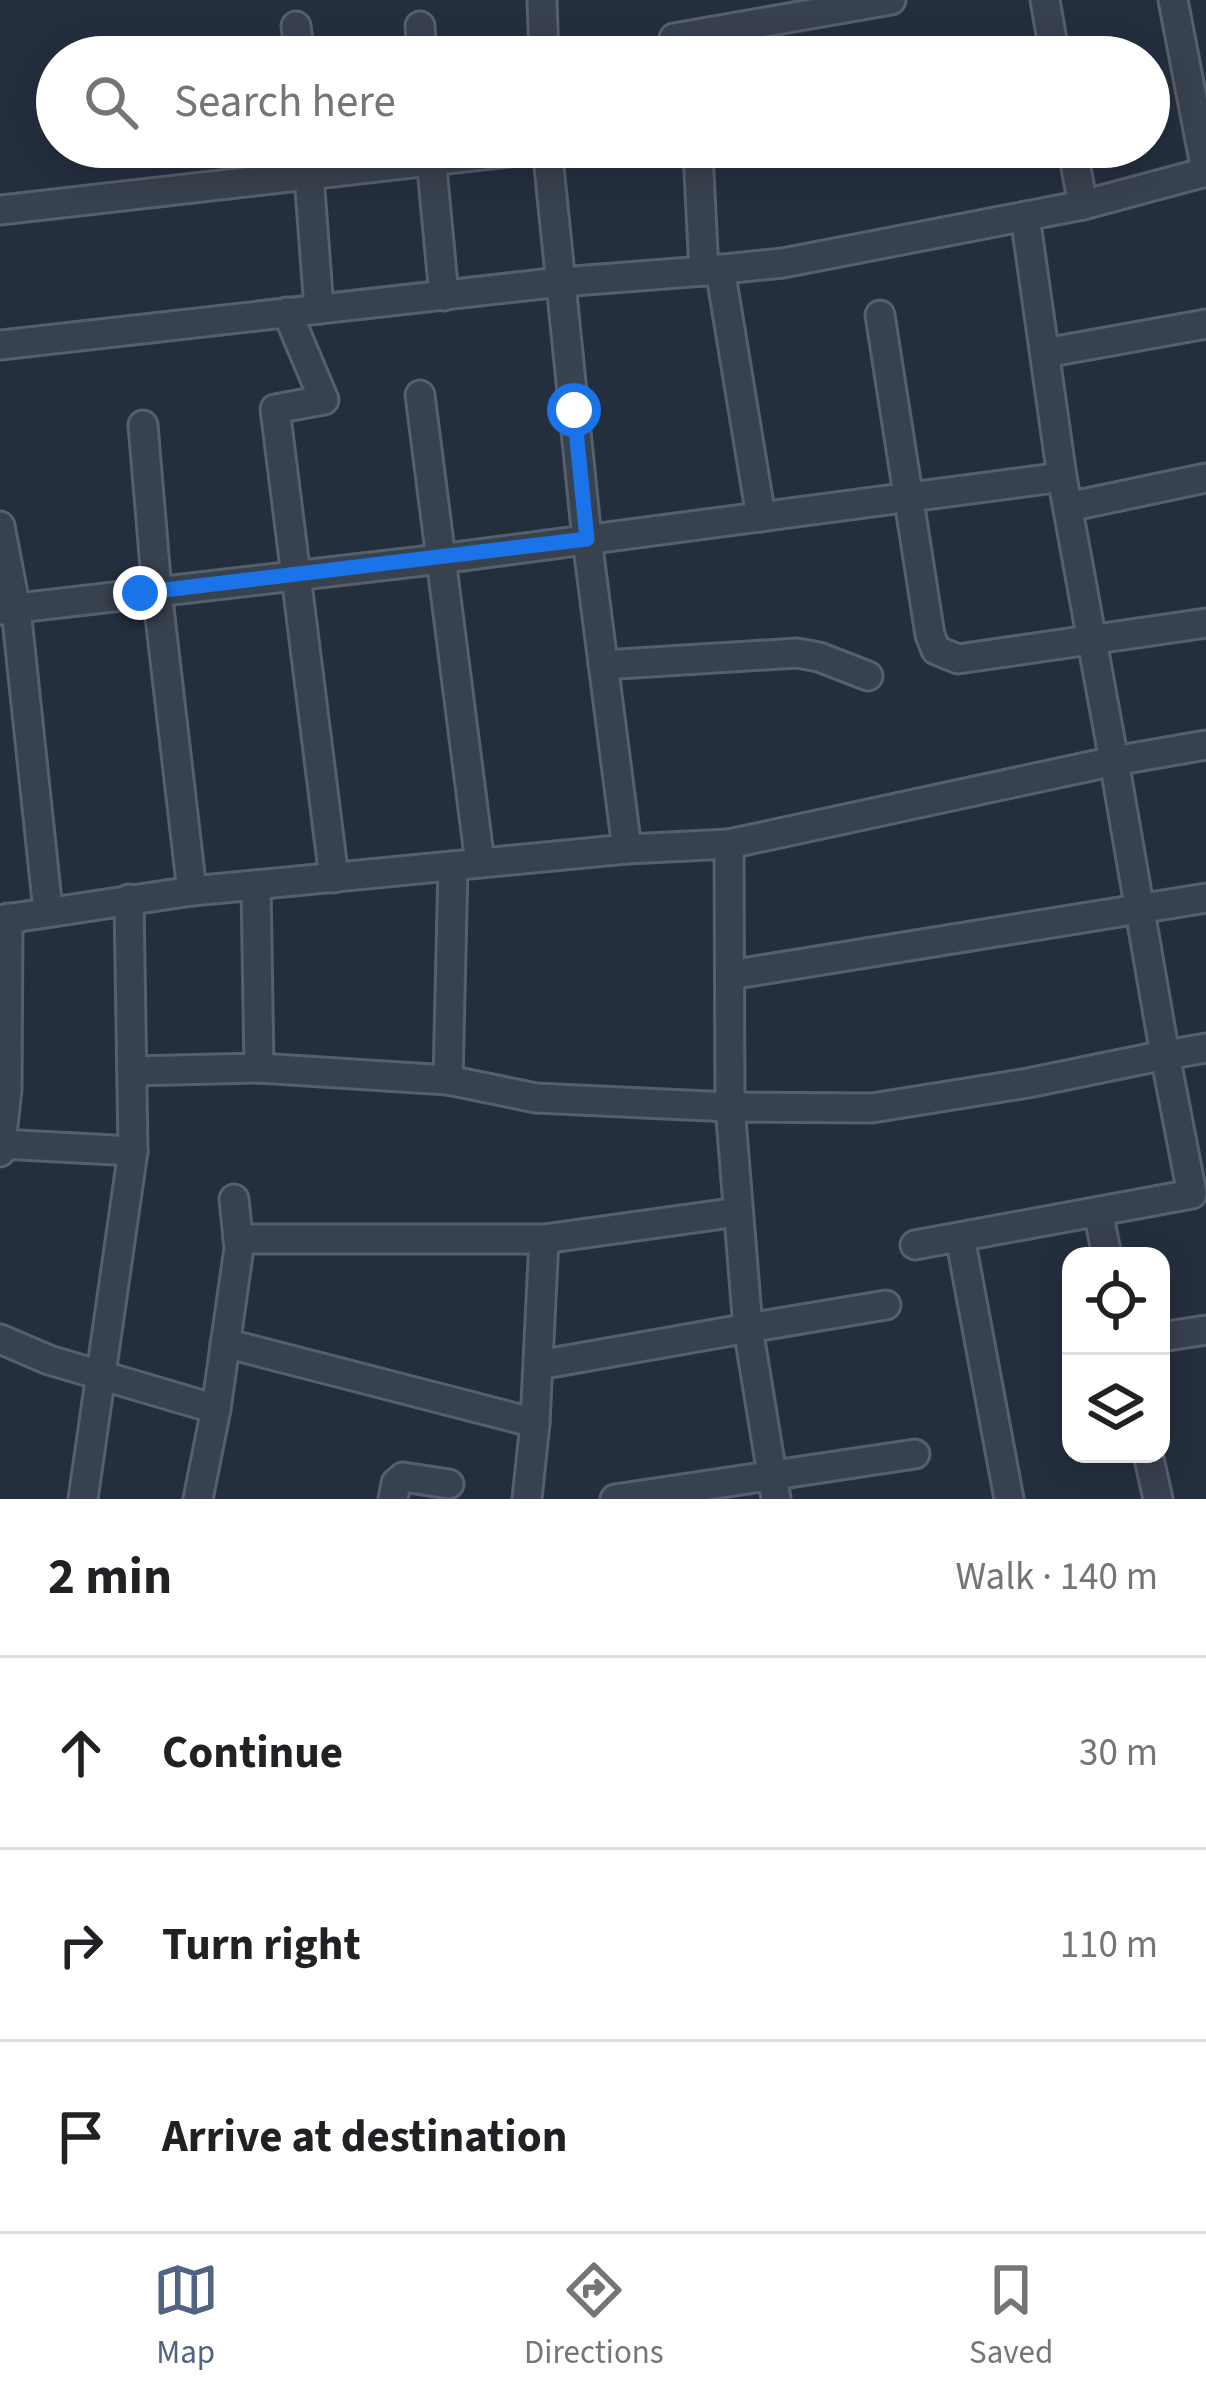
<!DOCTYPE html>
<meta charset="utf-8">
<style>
:root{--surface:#fff;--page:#f2f2f2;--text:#202124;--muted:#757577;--line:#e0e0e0;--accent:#506383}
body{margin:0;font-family:"Source Sans 3",sans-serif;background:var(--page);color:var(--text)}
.controls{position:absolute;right:36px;bottom:36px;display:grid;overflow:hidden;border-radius:24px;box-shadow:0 6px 30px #0003}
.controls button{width:108px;height:108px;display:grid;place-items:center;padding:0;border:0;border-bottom:3px solid var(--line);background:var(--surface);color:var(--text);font:60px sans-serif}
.stop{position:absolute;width:36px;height:36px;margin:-27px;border:9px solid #1a73e8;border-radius:50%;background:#fff}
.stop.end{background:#1a73e8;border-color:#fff;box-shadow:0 3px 12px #0008}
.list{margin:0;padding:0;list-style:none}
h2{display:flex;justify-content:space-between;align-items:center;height:156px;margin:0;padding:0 48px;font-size:51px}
h2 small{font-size:39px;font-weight:400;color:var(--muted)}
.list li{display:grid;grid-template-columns:78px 1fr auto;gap:36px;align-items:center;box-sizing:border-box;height:192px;padding:0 48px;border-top:3px solid var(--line)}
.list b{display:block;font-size:45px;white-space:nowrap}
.list em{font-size:39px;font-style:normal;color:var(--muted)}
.icon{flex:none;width:66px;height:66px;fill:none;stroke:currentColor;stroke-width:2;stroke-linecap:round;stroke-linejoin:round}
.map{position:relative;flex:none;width:1206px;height:1499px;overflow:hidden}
.search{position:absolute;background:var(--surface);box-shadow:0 6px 30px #0003;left:36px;right:36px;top:36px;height:132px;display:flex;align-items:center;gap:30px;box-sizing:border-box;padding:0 42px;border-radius:66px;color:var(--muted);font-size:45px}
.sheet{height:732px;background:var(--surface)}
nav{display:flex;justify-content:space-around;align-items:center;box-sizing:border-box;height:168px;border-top:3px solid var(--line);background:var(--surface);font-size:33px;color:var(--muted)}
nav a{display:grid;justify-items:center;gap:6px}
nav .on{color:var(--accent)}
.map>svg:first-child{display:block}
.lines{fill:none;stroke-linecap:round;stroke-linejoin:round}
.street-casing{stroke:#565f6c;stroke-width:33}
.street{stroke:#38414e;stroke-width:27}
.route{stroke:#1a73e8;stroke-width:15}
</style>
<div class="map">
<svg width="1206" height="1499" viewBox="0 0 1206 1499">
<rect width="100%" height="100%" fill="#242f3e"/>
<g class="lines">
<defs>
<g id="street">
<path d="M542,0L544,57"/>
<path d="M1045,0L1055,57"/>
<path d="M1173,0L1206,171"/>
<path d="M296,26L300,57"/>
<path d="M420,26L422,57"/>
<path d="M677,57L674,38L891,0"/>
<path d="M430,147L444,296"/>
<path d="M696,147L698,153L737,147"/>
<path d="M1072,147L1083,205L1206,172"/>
<path d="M309,176L319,309"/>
<path d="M0,210L553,147"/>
<path d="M720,269L761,517"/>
<path d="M704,271L783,263L1083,205"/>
<path d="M287,312L324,400L275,409L334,878"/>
<path d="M880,315L930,635L936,650L958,659L1206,623"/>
<path d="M0,345L561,282L704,271L698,153"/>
<path d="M1045,353L1206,324"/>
<path d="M420,395L480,863"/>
<path d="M143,425L157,591L192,891"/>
<path d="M1062,477L1114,761L1206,745"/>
<path d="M1068,507L1206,478"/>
<path d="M0,526L16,609L48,911"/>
<path d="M0,610L440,559L1062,477L1025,216"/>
<path d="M603,665L797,653L819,657L868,676"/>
<path d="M129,899L133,1151"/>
<path d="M0,920L192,891L627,849L587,539L547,147"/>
<path d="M730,975L1206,898"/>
<path d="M259,1068L448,1080L453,866"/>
<path d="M132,1071L259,1068L256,885"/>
<path d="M448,1080L536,1098L730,1107L729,844L627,849"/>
<path d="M0,1144L133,1151L83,1499"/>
<path d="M0,1152L7,1090L8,918"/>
<path d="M1098,1212L1107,1256"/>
<path d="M960,1237L1009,1499"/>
<path d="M544,1239L738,1212"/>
<path d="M915,1245L1192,1194L1165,1055L1206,1048"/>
<path d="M1161,1337L1206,1330"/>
<path d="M0,1339L49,1360L216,1409L239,1248L234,1199"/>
<path d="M225,1343L535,1423L544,1239H238"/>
<path d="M539,1365L748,1328L730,1107L872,1108L1028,1083L1165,1055L1114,761L729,844"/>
<path d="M1148,1454L1158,1499"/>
<path d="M198,1499L216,1409"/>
<path d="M393,1499L396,1483L403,1477L449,1484"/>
<path d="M527,1499L535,1423"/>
<path d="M615,1499L915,1454"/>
<path d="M776,1499L748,1328L886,1305"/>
</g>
</defs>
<use href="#street" class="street-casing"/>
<use href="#street" class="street"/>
</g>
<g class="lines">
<path class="route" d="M140,593L587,539L574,410"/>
</g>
</svg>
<div class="controls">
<button><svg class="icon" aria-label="locate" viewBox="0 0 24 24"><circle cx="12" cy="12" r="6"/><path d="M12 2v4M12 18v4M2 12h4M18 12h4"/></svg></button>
<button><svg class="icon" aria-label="layers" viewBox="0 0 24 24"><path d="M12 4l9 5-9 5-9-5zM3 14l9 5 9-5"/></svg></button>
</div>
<div class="stop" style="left:574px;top:410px"></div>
<div class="stop end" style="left:140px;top:593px"></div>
<div class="search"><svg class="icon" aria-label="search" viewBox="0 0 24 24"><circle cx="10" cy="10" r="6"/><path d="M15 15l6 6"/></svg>Search here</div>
</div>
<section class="sheet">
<h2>2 min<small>Walk · 140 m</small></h2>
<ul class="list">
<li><svg class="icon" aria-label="ahead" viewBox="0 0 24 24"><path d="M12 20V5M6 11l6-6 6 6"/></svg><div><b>Continue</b></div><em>30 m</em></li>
<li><svg class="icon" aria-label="right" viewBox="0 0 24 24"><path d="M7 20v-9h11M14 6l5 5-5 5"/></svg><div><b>Turn right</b></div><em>110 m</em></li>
<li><svg class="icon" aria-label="arrive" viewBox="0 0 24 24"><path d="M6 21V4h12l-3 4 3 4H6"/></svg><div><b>Arrive at destination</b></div></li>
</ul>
</section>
<nav>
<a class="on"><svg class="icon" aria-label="map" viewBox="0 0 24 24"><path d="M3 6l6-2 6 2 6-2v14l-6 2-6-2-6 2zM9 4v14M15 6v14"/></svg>Map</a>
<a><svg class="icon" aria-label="directions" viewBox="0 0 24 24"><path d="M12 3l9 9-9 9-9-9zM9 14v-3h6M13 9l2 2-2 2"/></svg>Directions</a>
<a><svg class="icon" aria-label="saved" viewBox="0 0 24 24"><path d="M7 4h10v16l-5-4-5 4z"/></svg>Saved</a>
</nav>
